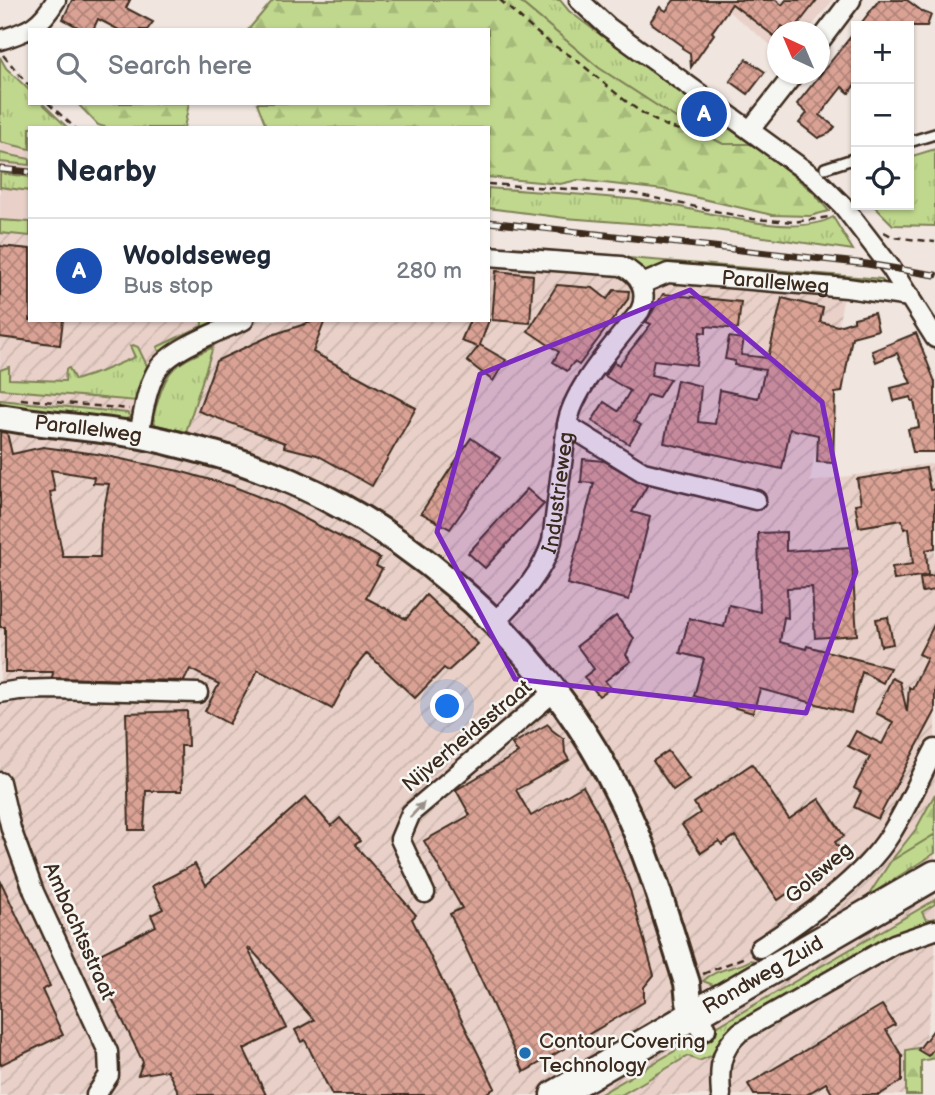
<!DOCTYPE html>
<meta charset="utf-8">
<style>
:root{--surface:#fff;--page:#f2f2f3;--text:#1f2937;--muted:#747a83;--line:#e0e1e3;--accent:#b45309}
body{margin:0;font-family:"Balsamiq Sans",sans-serif;background:var(--page);color:var(--text)}
.controls{position:absolute;right:21px;top:21px;display:grid;overflow:hidden;border-radius:0px;box-shadow:0 2px 5px #0004}
.controls button{width:63px;height:63px;display:grid;place-items:center;padding:0;border:0;border-bottom:2px solid var(--line);background:var(--surface);color:var(--text);font:35px sans-serif}
.compass{position:absolute;left:767px;top:21px;width:63px;height:63px;border-radius:50%;background:var(--surface);box-shadow:0 2px 5px #0004;rotate:316deg}
.you{position:absolute;left:448px;top:707px;width:24px;height:24px;margin:-18px;border:5px solid #fff;border-radius:50%;background:#1a73e8;box-shadow:0 0 0 10px #1a73e833}
.badge{display:grid;place-items:center;width:46px;height:46px;border-radius:50%;background:var(--accent);color:#fff;font-size:23px;font-weight:700}
.pin{position:absolute;translate:-50% -50%;border:4px solid #fff;box-shadow:0 2px 7px #0006}
.list{margin:0;padding:0;list-style:none}
h2{display:flex;justify-content:space-between;align-items:center;height:91px;margin:0;padding:0 28px;font-size:30px}
h2 small{font-size:23px;font-weight:400;color:var(--muted)}
.list li{display:grid;grid-template-columns:46px 1fr auto;gap:21px;align-items:center;box-sizing:border-box;height:105px;padding:0 28px;border-top:2px solid var(--line)}
.list b{display:block;font-size:26px;white-space:nowrap}
.list p{margin:0;font-size:23px;white-space:nowrap;color:var(--muted)}
.list em{font-size:23px;font-style:normal;color:var(--muted)}
.icon{flex:none;width:38px;height:38px;fill:none;stroke:currentColor;stroke-width:2;stroke-linecap:round;stroke-linejoin:round}
.map{position:relative;flex:none;width:935px;height:1095px;overflow:hidden}
.search{position:absolute;background:var(--surface);box-shadow:0 2px 5px #0004;left:28px;top:28px;width:462px;height:77px;display:flex;align-items:center;gap:18px;box-sizing:border-box;padding:0 24px;border-radius:0px;color:var(--muted);font-size:26px}
.panel{position:absolute;background:var(--surface);box-shadow:0 2px 5px #0004;left:28px;top:126px;width:462px;height:196px;border-radius:0px}
.map>svg:first-child{display:block}
.built{fill:#e9d1c9}
.industrial{fill:url(#industrial-furrows)}
.grass{fill:url(#grass-tufts);stroke:#7e8156;stroke-width:2}
.forest{fill:url(#forest-firs);stroke:#7e8156;stroke-width:2}
.building{fill:url(#building-cross-hatch);stroke:#3b2a1e;stroke-width:2;fill-rule:evenodd}
.lines{fill:none;stroke-linecap:round;stroke-linejoin:round}
.lane-casing{stroke:#3b2a1e;stroke-width:14}
.street-casing{stroke:#3b2a1e;stroke-width:23}
.secondary-casing{stroke:#3b2a1e;stroke-width:30}
.primary-casing{stroke:#3b2a1e;stroke-width:33}
.path{stroke:#3b2a1e;stroke-width:2.5;stroke-dasharray:7 5;stroke-linecap:butt}
.lane{stroke:#f6f6f2;stroke-width:9}
.street{stroke:#f6f6f2;stroke-width:18}
.secondary{stroke:#f6f6f2;stroke-width:24}
.primary{stroke:#f6f6f2;stroke-width:28}
.rail-casing{stroke:#3b2a1e;stroke-width:7}
.rail{stroke:#f6f6f2;stroke-width:4.5;stroke-dasharray:13;stroke-linecap:butt}
.oneway{fill:#989088}
.marked{fill:#7b2cbf;fill-opacity:0.2;stroke:#7b2cbf;stroke-width:5;stroke-linejoin:round}
.poi-dot{fill:#1f6fb2;stroke:#f6f6f2;stroke-width:2.5}
.labels{text-anchor:middle;dominant-baseline:central;stroke-width:5;stroke-linejoin:round;paint-order:stroke}
.street-label{font-size:21px;fill:#3b2a1e;stroke:#f6f6f2}
.poi-label{font-size:21px;fill:#3b2a1e;stroke:#f6f6f2;text-anchor:start}
</style>
<div class="map">
<svg width="935" height="1095" viewBox="0 0 935 1095">
<defs>
<pattern id="industrial-furrows" width="10" height="10" patternUnits="userSpaceOnUse" patternTransform="scale(1.75)"><rect width="10" height="10" fill="#e9d1c9"/><path d="M-1 1l2-2M0 10L10 0M9 11l2-2" fill="none" stroke="#c9b4ac"/></pattern>
<pattern id="grass-tufts" width="24" height="20" patternUnits="userSpaceOnUse" patternTransform="scale(1.75)"><rect width="24" height="20" fill="#c0d88e"/><path d="M3 7l-1-3M5 7V3M7 7l1-3M15 17l-1-3M17 17v-4M19 17l1-3" fill="none" stroke="#a6ba7a"/></pattern>
<pattern id="forest-firs" width="22" height="20" patternUnits="userSpaceOnUse" patternTransform="scale(1.75)"><rect width="22" height="20" fill="#c0d88e"/><path d="M5 1l3.5 6h-7zM16 11l3.5 6h-7z" fill="#a6ba7a"/></pattern>
<pattern id="building-cross-hatch" width="8" height="8" patternUnits="userSpaceOnUse" patternTransform="scale(1.75)"><rect width="8" height="8" fill="#daa295"/><path d="M0 0l8 8M0 8l8-8" fill="none" stroke="#b28479"/></pattern>
</defs>
<rect width="100%" height="100%" fill="#f0e5df"/>
<filter id="ink" filterUnits="userSpaceOnUse"><feTurbulence type="fractalNoise" baseFrequency=".0143" numOctaves="2"/><feDisplacementMap in="SourceGraphic" scale="14" xChannelSelector="R" yChannelSelector="G"/><feConvolveMatrix kernelMatrix="1 2 1 2 8 2 1 2 1" color-interpolation-filters="sRGB"/></filter>
<g filter="url(#ink)">
<g class="built">
<path d="M714,0H833L808,31L778,32L777,50Z"/>
<path d="M0,139L30,145V236L0,233Z"/>
</g>
<path class="industrial" d="M0,233L30,236V320H488V248L495,247L847,278L810,482L935,463V984L922,1057L921,1095H0Z"/>
<g class="grass">
<path d="M518,0H560L569,11L598,33L755,144H723L685,124L599,68Z"/>
<path d="M0,57L6,68L30,91V103H42L68,128H30V149L0,142Z"/>
<path d="M935,149V226L893,225L873,205H909V157Z"/>
<path d="M0,153L30,159V165L0,162Z"/>
<path d="M0,173L30,177V191L0,187Z"/>
<path d="M488,188C542,192 595,195 648,201C695,207 791,241 833,217L853,250L709,229L565,218L488,208Z"/>
<path d="M0,220L30,222V236L0,233Z"/>
<path d="M496,247L881,279L887,287L846,279L759,272L754,275L717,272L714,267L675,264L671,268L646,274L547,252L499,248L495,251L488,248Z"/>
<path d="M202,320H225L161,355L157,347L202,326Z"/>
<path d="M133,345L138,347L150,372L137,401L0,389V370L9,367V379L65,381L66,369L69,368L75,380L100,372L135,357L130,346Z"/>
<path d="M213,347L186,432L156,425C151,418 154,412 157,404C168,364 177,364 213,347Z"/>
<path d="M0,400L127,413L131,417L117,423L0,407Z"/>
<path d="M935,834V853L868,896L891,861Z"/>
<path d="M935,900V904L922,912L926,920L935,918V922L894,936L728,1032L711,1056L699,1061L688,1056L621,1095H599Z"/>
<path d="M751,960L761,964L721,988L703,981C716,968 736,969 751,960Z"/>
</g>
<g class="forest">
<path d="M273,0H518L599,68L685,124L723,144H755L813,192L829,211L810,216L772,215L664,190L578,180L560,184L488,177V128H267L257,103H488V30H248Z"/>
<path d="M77,103H189L184,128H107L98,125Z"/>
<path d="M935,794V834L891,861L916,829Z"/>
<path d="M935,1045V1058L921,1061V1095H906V1050Z"/>
</g>
<g class="building">
<path d="M72,0H130L126,8L153,22L147,30H119L98,19L93,30H83L63,19Z"/>
<path d="M674,0H776L782,5L786,0H817L792,32L782,26L774,36L732,4L712,32L714,34L691,67L690,53L682,48L683,46L650,22L660,7L666,11Z"/>
<path d="M879,0H907L923,12L931,15L927,26H859Z"/>
<path d="M856,30V83L849,93L842,87L820,115L835,127L830,133L818,138L799,123L807,113L797,104Z"/>
<path d="M746,59L765,72L748,94L730,81Z"/>
<path d="M0,246L30,249V320H63L60,345L0,337Z"/>
<path d="M496,271L533,275L530,323L492,320Z"/>
<path d="M557,285L593,288L607,299L614,290L629,291L628,299L579,365L574,362L567,371L553,362L559,352L528,331Z"/>
<path d="M663,294L741,302L738,329L706,326V333L700,332L696,365L654,360L651,375L670,379L658,398L648,395L634,421L641,425L629,444L592,421L604,402L618,411L630,391L605,376L614,362L619,365L651,324L646,322Z"/>
<path d="M782,298L823,308L820,322L838,326L854,321V318L874,313L878,330L852,337L842,392L835,393L833,463L817,462L818,435L790,429L782,469L664,443L677,380L701,386L698,422L715,424L720,390L758,398L765,370L734,365L735,361L725,359L729,337L744,339L741,355L768,358Z"/>
<path d="M317,320H325L313,352L416,408L372,486L317,455L284,447L285,443L198,411L216,361L272,335Z"/>
<path d="M470,320H489L480,345L506,360L493,381L467,361L478,347L461,341Z"/>
<path d="M916,333L935,382V452H913L908,429L919,427L914,401H912L911,397L894,401L891,388L911,383L897,353L876,362L872,351Z"/>
<path d="M0,432L7,433L12,454L43,447L97,454L179,471L232,486L279,505L380,558L376,566L382,569L366,598L406,619L426,595L478,644L448,671L444,668L415,698L367,653L353,670L332,709L258,670L229,724L205,711L219,684L190,669L184,681L52,678L53,672H5V627H0ZM51,470L94,477L93,483L109,484L101,524L100,557H63L50,492L55,491Z"/>
<path d="M471,438L500,458L450,529L421,513Z"/>
<path d="M583,459L604,461L647,486L632,512L650,517L629,600L567,584L594,483L581,482Z"/>
<path d="M926,468L930,490L935,489V548L926,550L928,575L894,580L892,567L913,564L909,528L904,529L902,520L859,527L855,504L861,503L857,479Z"/>
<path d="M527,489L544,504L485,568L468,553Z"/>
<path d="M786,532V551L851,547L857,635L815,638L812,587L787,588L788,618L784,617L780,642L806,649L807,646L890,668L883,683L862,672L851,713L760,689L753,713L694,696L704,659L680,653L689,618L724,627L729,605L760,612L758,533Z"/>
<path d="M935,575V590L922,592L920,578Z"/>
<path d="M616,616L634,638L626,655L631,661L605,681L611,688L599,696L584,677L594,669L577,646Z"/>
<path d="M888,617L893,644L881,646L876,619Z"/>
<path d="M935,623V712L878,819L854,807L861,792L854,788L870,757L848,746L856,731L882,744L893,722L876,713L892,678L900,682L907,712L909,687L912,689L927,658L919,654Z"/>
<path d="M187,711L188,746H181L182,791H146L144,830H129L126,713Z"/>
<path d="M548,724L552,730L564,739L565,753L569,760L516,790L531,816L583,786L598,813L630,890L654,975L644,987V1002L524,1072L450,914L462,908L424,841L470,815L456,790L518,753L512,744Z"/>
<path d="M668,751L689,779L673,790L653,761Z"/>
<path d="M752,764L789,819L819,799L844,836L835,842L844,855L778,900L735,836L722,845L719,841L701,853L682,825L700,813L694,803Z"/>
<path d="M306,797L331,826L340,818L360,841L355,845L416,915L412,919L495,1088L483,1095H332L305,1040L301,1042L295,1030L314,1020L250,948L248,949L287,1028L244,1049L266,1095H180L167,1070L138,1075L143,1062L92,958L156,926L151,915L163,909L152,886L195,864L206,885Z"/>
<path d="M0,880L50,986L42,990L63,1035L0,1065Z"/>
<path d="M882,1005L895,1025L886,1030L902,1056V1081L879,1095H833L826,1083L806,1095H754L748,1084Z"/>
<path d="M935,1028V1047L928,1056L918,1050Z"/>
</g>
<g class="lines">
<defs>
<g id="lane">
<path d="M909,142L935,134"/>
<path d="M825,168L856,158"/>
</g>
<g id="street">
<path d="M579,0L608,27L649,57L814,177L843,206L891,268L935,338"/>
<path d="M0,40C29,31 40,27 56,0"/>
<path d="M820,41L851,0"/>
<path d="M750,130L794,74"/>
<path d="M488,256L621,266C640,274 649,292 640,311C617,342 573,387 567,425"/>
<path id="s1" d="M642,284L668,273L847,288L910,297"/>
<path d="M139,435C143,415 146,390 156,372C169,349 220,331 244,320"/>
<path id="s2" d="M495,622C519,597 542,575 552,541L567,425L643,472L756,500"/>
<path d="M0,693L19,690L52,689L198,693"/>
<path d="M0,782L11,829L34,892L108,1052L109,1075L96,1095"/>
<path d="M425,893L400,839L411,813L555,691"/>
<path d="M760,948C801,922 864,877 890,835C907,808 920,778 935,749"/>
<path d="M721,1095C719,1069 719,1051 740,1032L894,944L935,930"/>
</g>
<g id="secondary">
<path id="s3" d="M0,417C45,425 91,427 136,435C164,440 191,448 218,455C388,503 545,640 621,799C650,857 667,921 687,983L689,1002L703,1028"/>
</g>
<g id="primary">
<path id="s4" d="M555,1095L935,875"/>
</g>
</defs>
<use href="#lane" class="lane-casing"/>
<use href="#street" class="street-casing"/>
<use href="#secondary" class="secondary-casing"/>
<use href="#primary" class="primary-casing"/>
<g class="path">
<path d="M500,0C515,13 529,27 545,39C555,47 566,52 576,60C619,93 661,144 722,131"/>
<path d="M3,55L30,87"/>
<path d="M48,103L75,128"/>
<path d="M488,184L631,193L753,219L794,222L829,217"/>
<path d="M884,232L893,237L935,242"/>
<path d="M21,399L129,409"/>
<path d="M703,974L745,957"/>
</g>
<use href="#lane" class="lane"/>
<use href="#street" class="street"/>
<use href="#secondary" class="secondary"/>
<use href="#primary" class="primary"/>
<defs>
<g id="rail">
<path d="M0,169L30,172"/>
<path d="M488,222L867,264L935,275"/>
</g>
</defs>
<use href="#rail" class="rail-casing"/>
<use href="#rail" class="rail"/>
</g>
<defs><path id="oneway-solid" d="M-6-.8H1V-3.2L6.5 0L1 3.2V.8H-6Z" transform="scale(1.75)"/></defs>
<use class="oneway" href="#oneway-solid" transform="translate(417 810) rotate(-47)"/>
</g>
<path class="marked" d="M690,290L822,402L856,572L806,713L515,679L437,532L480,374Z"/>
<circle class="poi-dot" cx="525" cy="1053" r="7"/>
<g class="labels">
<g class="street-label">
<text stroke="none"><textPath href="#s1" startOffset="136">Parallelweg</textPath></text>
<text stroke="none"><textPath href="#s3" startOffset="89">Parallelweg</textPath></text>
<text stroke="none"><textPath href="#s2" startOffset="149">Industrieweg</textPath></text>
<text transform="translate(467 736) rotate(-40)">Nijverheidsstraat</text>
<text transform="translate(819 873) rotate(-41)">Golsweg</text>
<text transform="translate(79 931) rotate(66)">Ambachtsstraat</text>
<text stroke="none"><textPath href="#s4" startOffset="240">Rondweg Zuid</textPath></text>
</g>
<g class="poi-label">
<text x="539" y="1041">Contour Covering<tspan x="539" dy="24">Technology</tspan></text>
</g>
</g>
</svg>
<div class="controls">
<button>+</button>
<button>−</button>
<button><svg class="icon" aria-label="locate" viewBox="0 0 24 24"><circle cx="12" cy="12" r="6"/><path d="M12 2v4M12 18v4M2 12h4M18 12h4"/></svg></button>
</div>
<svg class="compass" viewBox="-18 -18 36 36"><path d="M0-13l5 13h-10z" fill="#e53935"/><path d="M0 13l5-13h-10z" fill="#747a83"/></svg>
<div class="you"></div>
<div class="pin badge" style="left:704px;top:114px;background:#1a4fb4">A</div>
<div class="search"><svg class="icon" aria-label="search" viewBox="0 0 24 24"><circle cx="10" cy="10" r="6"/><path d="M15 15l6 6"/></svg>Search here</div>
<section class="panel">
<h2>Nearby<small></small></h2>
<ul class="list">
<li><span class="badge" style="background:#1a4fb4">A</span><div><b>Wooldseweg</b><p>Bus stop</p></div><em>280 m</em></li>
</ul>
</section>
</div>
